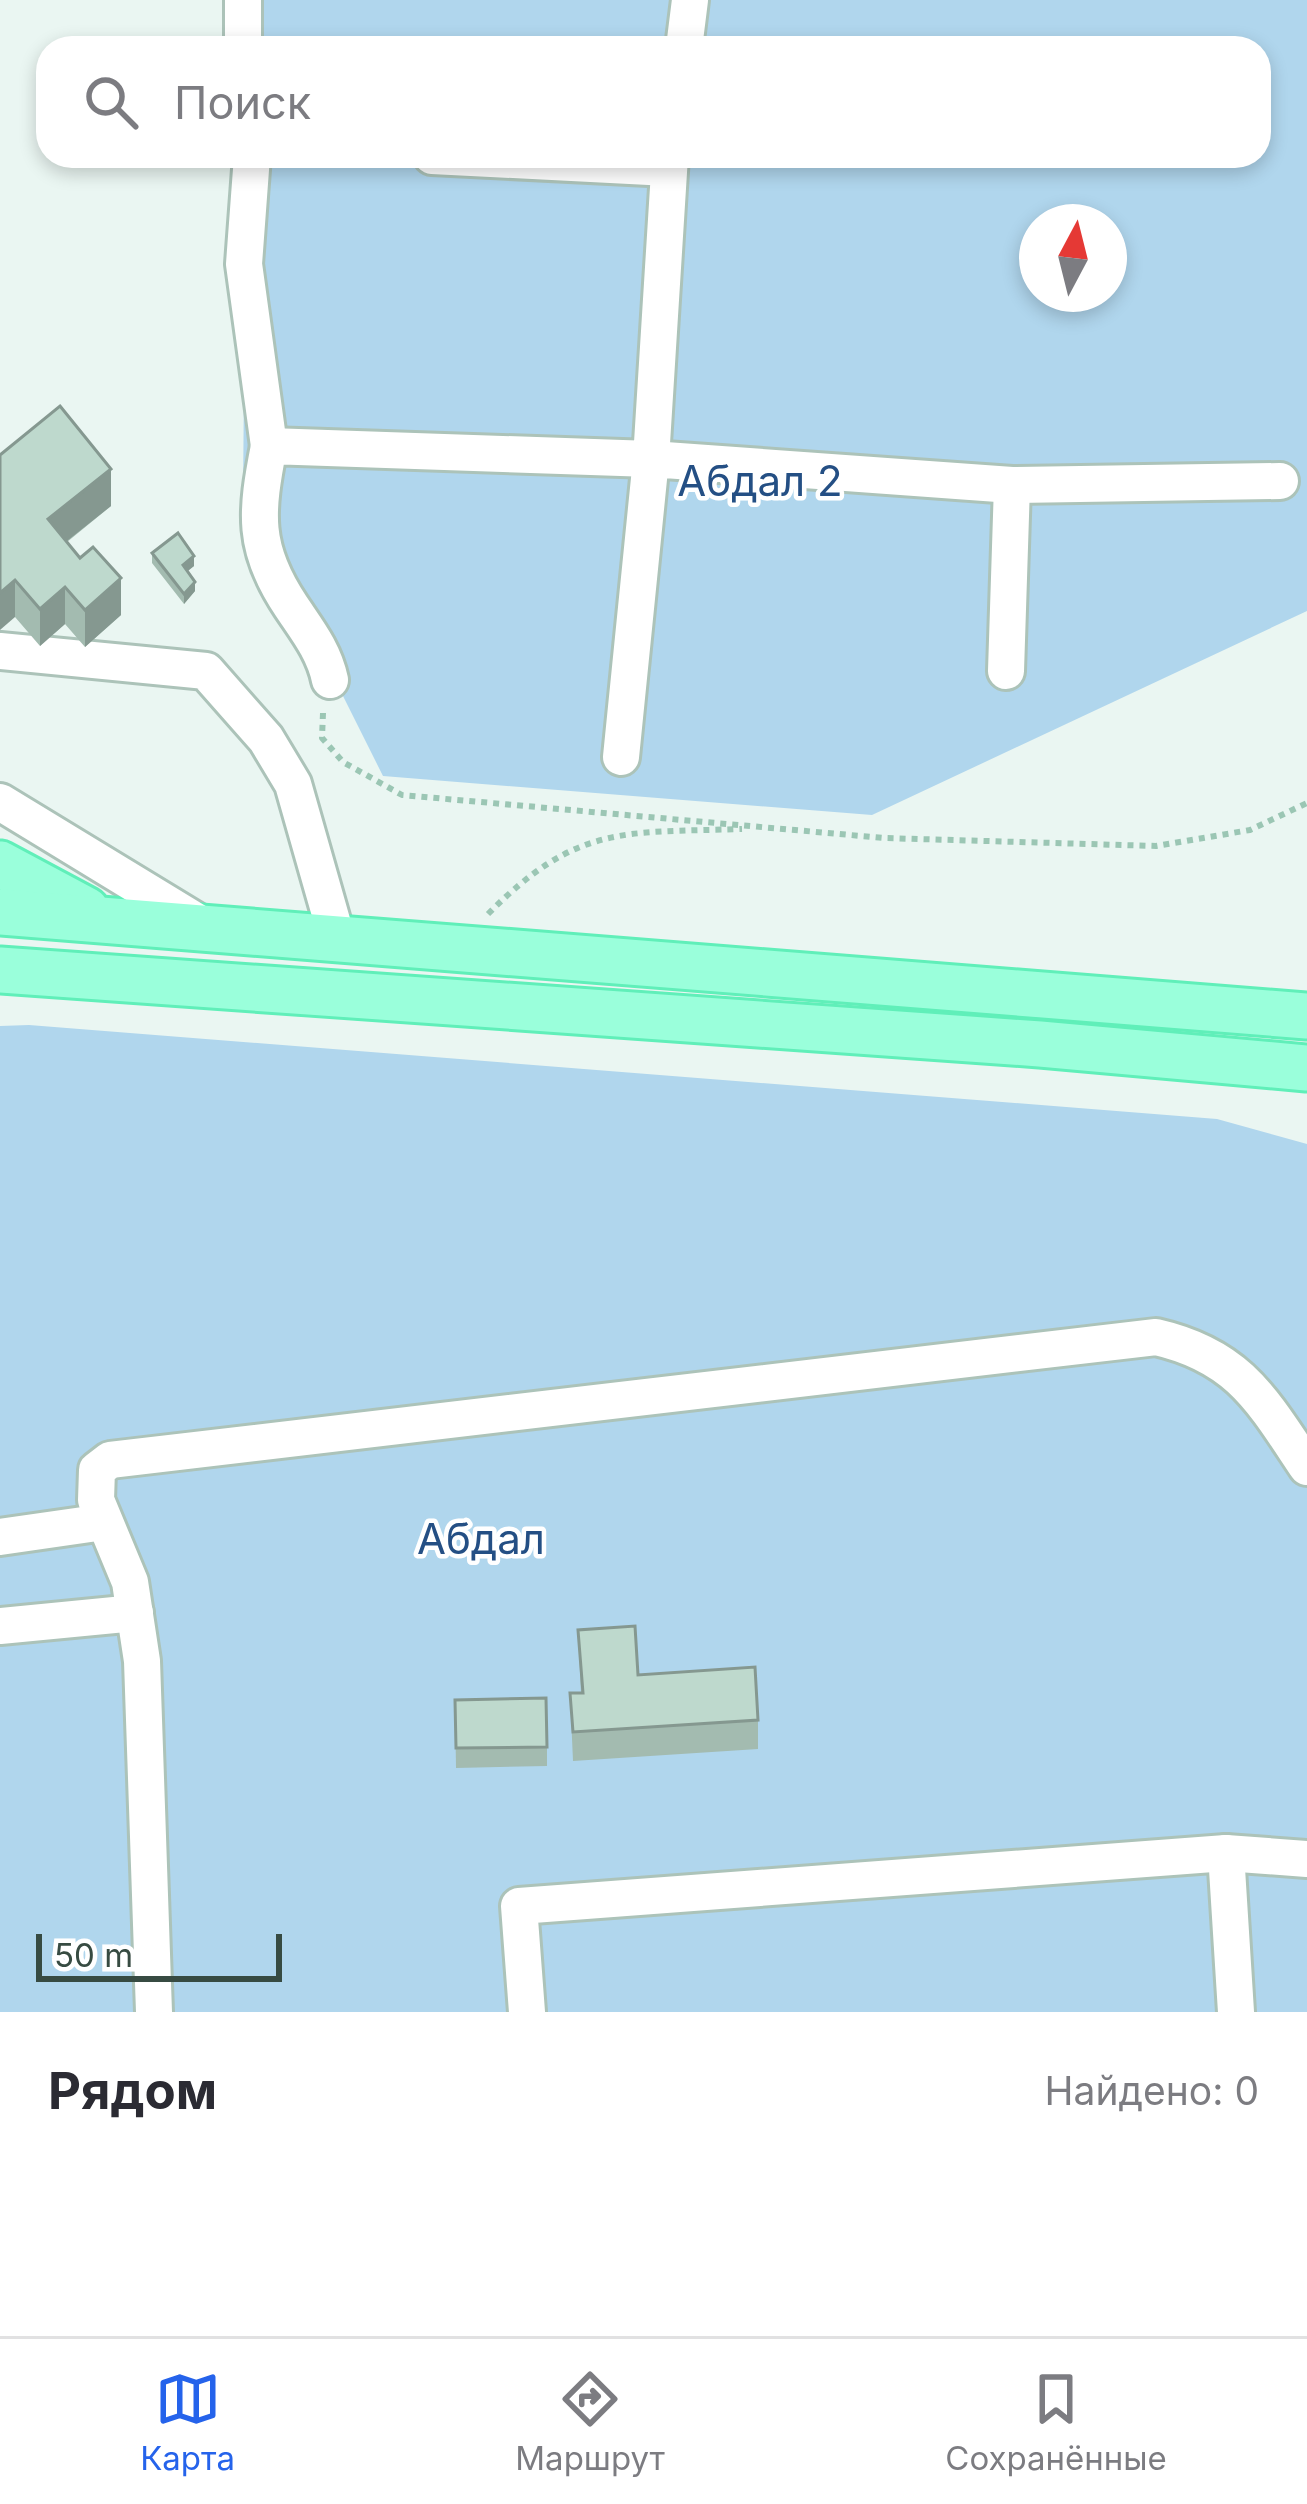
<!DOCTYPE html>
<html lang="ru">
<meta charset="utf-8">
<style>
:root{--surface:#fff;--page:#f7f7f7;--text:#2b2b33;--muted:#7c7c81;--line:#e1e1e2;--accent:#2563eb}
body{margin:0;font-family:Inter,sans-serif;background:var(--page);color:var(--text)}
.compass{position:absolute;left:1019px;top:204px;width:108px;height:108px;border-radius:50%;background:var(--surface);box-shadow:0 6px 18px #0003;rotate:7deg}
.scale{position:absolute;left:36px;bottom:30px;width:246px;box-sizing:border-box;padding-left:12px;border:6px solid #374b42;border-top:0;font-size:33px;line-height:42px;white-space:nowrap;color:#374b42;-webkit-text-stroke:9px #fff;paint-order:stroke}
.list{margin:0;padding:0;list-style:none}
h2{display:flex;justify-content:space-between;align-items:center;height:156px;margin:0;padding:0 48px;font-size:51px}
h2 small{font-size:39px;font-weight:400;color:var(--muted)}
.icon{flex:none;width:66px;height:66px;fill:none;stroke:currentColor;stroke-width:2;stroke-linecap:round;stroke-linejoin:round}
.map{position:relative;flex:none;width:1307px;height:2012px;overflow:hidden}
.search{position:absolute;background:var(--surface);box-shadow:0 6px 18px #0003;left:36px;right:36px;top:36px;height:132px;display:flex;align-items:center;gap:30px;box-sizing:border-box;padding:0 42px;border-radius:36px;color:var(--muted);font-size:45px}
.sheet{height:324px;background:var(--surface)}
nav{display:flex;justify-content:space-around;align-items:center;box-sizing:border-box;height:168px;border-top:3px solid var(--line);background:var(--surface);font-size:33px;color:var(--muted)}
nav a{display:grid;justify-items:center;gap:6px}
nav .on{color:var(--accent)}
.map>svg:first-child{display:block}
.green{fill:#b0d6ed;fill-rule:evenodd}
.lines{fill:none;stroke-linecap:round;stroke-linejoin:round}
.minor-casing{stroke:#acc3b9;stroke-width:42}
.major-casing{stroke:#60efb9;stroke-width:51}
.path{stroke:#9bc6b4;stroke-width:6;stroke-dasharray:6 6;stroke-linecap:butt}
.minor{stroke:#fff;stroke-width:36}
.major{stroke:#9affdb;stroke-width:45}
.wall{fill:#a3bbb0}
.shaded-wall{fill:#859890}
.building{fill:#bed9cd;stroke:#859890;stroke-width:3}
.labels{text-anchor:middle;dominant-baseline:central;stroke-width:9;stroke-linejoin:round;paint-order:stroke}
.park-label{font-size:42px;fill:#244f84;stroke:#fff}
</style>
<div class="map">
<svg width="1307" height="2012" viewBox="0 0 1307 2012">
<rect width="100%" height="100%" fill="#eaf6f2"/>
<g class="green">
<path d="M250,0H1307V611L872,815L383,776L243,496L246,156H1259V48H247ZM1037,222H1109V294H1037Z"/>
<path d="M29,1025L1217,1119L1307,1144V2012H0V1026Z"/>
</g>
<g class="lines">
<defs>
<g id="minor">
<path d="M243,48V0"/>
<path d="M684,48L690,0"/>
<path d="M252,156L244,264L269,446"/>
<path d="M432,156L669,168"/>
<path d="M0,651L206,671L266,739L293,784L338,942"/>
<path d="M1006,671L1012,485"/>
<path d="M330,680C324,651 307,630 291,606C252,548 256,512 269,446L651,459L670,156"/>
<path d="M621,757L651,459L1012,485L1280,481"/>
<path d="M0,802L207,928"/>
<path d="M0,1537L104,1522"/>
<path d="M0,1626L135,1613"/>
<path d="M1226,1853L1236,2012"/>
<path d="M154,2012L142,1661L130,1582L96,1500L97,1470L110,1460L1156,1337C1239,1356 1262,1400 1307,1467"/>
<path d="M527,2012L519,1906L1226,1853L1307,1859"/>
</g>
<g id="major">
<path d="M0,864L86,910"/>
<path d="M0,912L1307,1016"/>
<path d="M0,970L1040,1044L1307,1068"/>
</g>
</defs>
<use href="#minor" class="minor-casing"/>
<use href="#major" class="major-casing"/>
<g class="path">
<path d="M323,713L322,738L343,762L402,795L884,838L1156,846L1250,830L1307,803"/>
<path d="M488,914C577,824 623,833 742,829"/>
</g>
<use href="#minor" class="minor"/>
<use href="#major" class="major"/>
</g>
<g class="wall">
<path d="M0,455L111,506L67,542L121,615L85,647L65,624L40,646L15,617Z"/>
<path d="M152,553L194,566L187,571L195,591L184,604L152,563Z"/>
<path d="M578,1630L638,1675L758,1720V1749L573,1761L570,1693H581Z"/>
<path d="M455,1700L547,1747V1766L456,1768Z"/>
</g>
<g class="shaded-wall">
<path d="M111,469V506L48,556V519Z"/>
<path d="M194,556V566L183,575V565Z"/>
<path d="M121,578V615L85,647V610Z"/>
<path d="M15,580V617L0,630V593Z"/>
<path d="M195,582V591L184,604V594Z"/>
<path d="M65,587V624L40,646V609Z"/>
</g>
<g class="building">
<path d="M60,406L111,469L48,519L80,558L93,547L121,578L85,610L65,587L40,609L15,580L0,593V455Z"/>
<path d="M178,533L194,556L183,565L195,582L184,594L152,553Z"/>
<path d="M635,1626L638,1675L755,1667L758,1720L573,1732L570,1693H583L578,1630Z"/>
<path d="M546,1698L547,1747L456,1748L455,1700Z"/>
</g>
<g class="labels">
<g class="park-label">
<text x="760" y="480">Абдал 2</text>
<text x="481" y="1538">Абдал</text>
</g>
</g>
</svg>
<svg class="compass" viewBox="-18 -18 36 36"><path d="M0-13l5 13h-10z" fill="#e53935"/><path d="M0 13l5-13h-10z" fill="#7c7c81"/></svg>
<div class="scale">50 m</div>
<div class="search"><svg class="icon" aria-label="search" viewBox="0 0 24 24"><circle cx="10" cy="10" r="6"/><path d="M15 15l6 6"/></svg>Поиск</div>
</div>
<section class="sheet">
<h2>Рядом<small>Найдено: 0</small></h2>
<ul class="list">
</ul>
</section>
<nav>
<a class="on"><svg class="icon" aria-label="map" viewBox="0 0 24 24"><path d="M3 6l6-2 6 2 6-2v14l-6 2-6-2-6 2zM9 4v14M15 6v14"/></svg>Карта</a>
<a><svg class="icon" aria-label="directions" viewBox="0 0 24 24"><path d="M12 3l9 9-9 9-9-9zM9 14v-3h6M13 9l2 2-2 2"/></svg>Маршрут</a>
<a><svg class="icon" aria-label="saved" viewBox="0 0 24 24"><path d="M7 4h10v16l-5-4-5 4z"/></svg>Сохранённые</a>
</nav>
